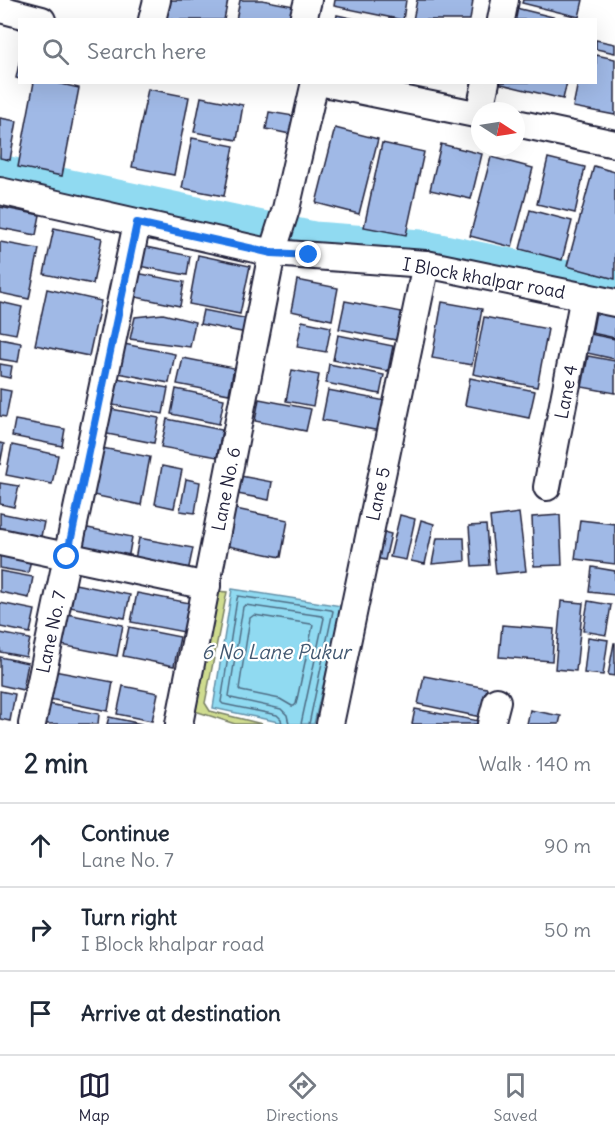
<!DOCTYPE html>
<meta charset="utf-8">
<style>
:root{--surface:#fff;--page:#f6f6f7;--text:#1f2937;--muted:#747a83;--line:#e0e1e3;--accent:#22223b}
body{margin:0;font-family:Delius,sans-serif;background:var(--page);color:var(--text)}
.compass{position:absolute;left:471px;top:102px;width:54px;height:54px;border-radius:50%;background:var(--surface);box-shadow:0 6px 24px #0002;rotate:102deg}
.stop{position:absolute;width:18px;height:18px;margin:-14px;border:4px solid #1a73e8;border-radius:50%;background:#fff}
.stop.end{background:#1a73e8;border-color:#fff;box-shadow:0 2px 6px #0008}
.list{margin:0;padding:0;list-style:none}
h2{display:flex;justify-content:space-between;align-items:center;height:78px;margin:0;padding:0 24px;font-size:26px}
h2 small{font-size:20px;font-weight:400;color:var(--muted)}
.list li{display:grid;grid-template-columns:39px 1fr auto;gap:18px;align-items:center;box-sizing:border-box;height:84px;padding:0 24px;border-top:2px solid var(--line)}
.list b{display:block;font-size:22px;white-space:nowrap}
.list p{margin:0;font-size:20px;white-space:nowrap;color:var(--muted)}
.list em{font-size:20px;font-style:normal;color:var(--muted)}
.icon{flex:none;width:33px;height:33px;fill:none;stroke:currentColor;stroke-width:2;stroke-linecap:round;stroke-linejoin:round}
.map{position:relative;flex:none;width:615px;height:724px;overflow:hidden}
.search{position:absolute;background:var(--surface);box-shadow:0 6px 24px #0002;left:18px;right:18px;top:18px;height:66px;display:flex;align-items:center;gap:15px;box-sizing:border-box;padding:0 21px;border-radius:0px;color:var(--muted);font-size:22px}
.sheet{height:330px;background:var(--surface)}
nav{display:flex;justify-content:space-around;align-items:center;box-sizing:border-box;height:84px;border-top:2px solid var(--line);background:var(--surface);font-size:16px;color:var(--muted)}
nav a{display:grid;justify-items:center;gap:3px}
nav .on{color:var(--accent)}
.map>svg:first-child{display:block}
.green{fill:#cfdc8f;stroke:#787f65;stroke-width:1.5}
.water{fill:#90daf1;stroke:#6490a8;stroke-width:1.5}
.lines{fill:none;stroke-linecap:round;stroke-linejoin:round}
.shore{stroke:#4e6c84;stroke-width:1.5}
.canal{stroke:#90daf1;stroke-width:27}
.building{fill:#a0b9e6;stroke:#22223b;stroke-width:1.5}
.minor-casing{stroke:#22223b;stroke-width:30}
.minor{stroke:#fff;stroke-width:26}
.route{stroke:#1a73e8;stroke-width:8}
.labels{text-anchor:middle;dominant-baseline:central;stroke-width:4.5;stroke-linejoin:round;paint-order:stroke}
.street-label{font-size:18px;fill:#22223b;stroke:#fff}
.water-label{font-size:20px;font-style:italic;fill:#435972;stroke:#fff}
</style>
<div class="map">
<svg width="615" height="724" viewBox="0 0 615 724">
<rect width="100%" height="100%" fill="#fff"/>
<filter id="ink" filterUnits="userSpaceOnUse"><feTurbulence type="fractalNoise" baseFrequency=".0167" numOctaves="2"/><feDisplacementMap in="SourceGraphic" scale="12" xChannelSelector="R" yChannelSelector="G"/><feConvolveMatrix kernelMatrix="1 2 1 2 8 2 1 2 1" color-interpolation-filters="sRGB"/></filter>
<g filter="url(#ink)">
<path class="green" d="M215,591L227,592L205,703L210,711L262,724H235L192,710Z"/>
<path class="water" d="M232,589L342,606L314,724H288L213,708Z"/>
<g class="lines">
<g class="shore">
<path d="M254,615L311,624L313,625L296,704L294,706H292L280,699L241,691L239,689L250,618Z"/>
<path d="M282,724L281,719L277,715L223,704L221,702L237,599L238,596L331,610L333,611L309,724"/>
<path d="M289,724L287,715L281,709L231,698L229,696L243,607L245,605L322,616L324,618L301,724"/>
</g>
<path class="canal" d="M0,168L314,235L421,243L615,284"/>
</g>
<g class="building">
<path d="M161,0H228L224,20H175L157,16Z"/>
<path d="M240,0H262L294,6L291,20H236Z"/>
<path d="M335,0H406L403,20L334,6Z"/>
<path d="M417,0H473L470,20H413Z"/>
<path d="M523,0H583L579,17L522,3Z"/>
<path d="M512,7L565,20H509Z"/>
<path d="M337,15L360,20H336Z"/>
<path d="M596,40L615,44V53L596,49Z"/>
<path d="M596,55L615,59V115L573,107L578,82H596Z"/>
<path d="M20,59V79L16,78Z"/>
<path d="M34,82H53L79,88L62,176L18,167Z"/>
<path d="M493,82H567L563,99Z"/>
<path d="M148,89L189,97L174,175L132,167Z"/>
<path d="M201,97L243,105L237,140L194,132Z"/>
<path d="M269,112L294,116L290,134L266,129Z"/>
<path d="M0,118L17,121L10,160L0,158Z"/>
<path d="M335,128L378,139L359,214L316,203Z"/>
<path d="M192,138L234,146L224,196L182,188Z"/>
<path d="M382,143L424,152L406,235L364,227Z"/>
<path d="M441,144L482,154L471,199L430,190Z"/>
<path d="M491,157L533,168L512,247L470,236Z"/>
<path d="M548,158L585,167L575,213L537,204Z"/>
<path d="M594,166L615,172V279L567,266Z"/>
<path d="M0,207L40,215L36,235L0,228Z"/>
<path d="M530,210L572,221L562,260L520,249Z"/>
<path d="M54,228L102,238L93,284L44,274Z"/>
<path d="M0,242L39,249L29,299L0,293Z"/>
<path d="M136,245L190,256L187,275L133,265Z"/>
<path d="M198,255L250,266L240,314L189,304Z"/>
<path d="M131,272L184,282L180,306L126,295Z"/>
<path d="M297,280L338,288L332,320L291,311Z"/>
<path d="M47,289L101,301L89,356L35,345Z"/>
<path d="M345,301L402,312L396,340L339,329Z"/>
<path d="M0,302L22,307L16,334L0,331Z"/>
<path d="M442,302L482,309L472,365L432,358Z"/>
<path d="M203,310L249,319L247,333L200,324Z"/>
<path d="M596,312L615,317V338L592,333Z"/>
<path d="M163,314L195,322L190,347L130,339L135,317Z"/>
<path d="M484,317L548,329L537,387L473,374Z"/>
<path d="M302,321L331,327L326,352L297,347Z"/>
<path d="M590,334L615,339V359L587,353Z"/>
<path d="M338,335L393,346L388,371L333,360Z"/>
<path d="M0,339L21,343L18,362L0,359Z"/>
<path d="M119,343L175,354L169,383L113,372Z"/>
<path d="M588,356L615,361V393L582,387Z"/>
<path d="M183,358L234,368L229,394L177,384Z"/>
<path d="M0,364L12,366L10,378L0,376Z"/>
<path d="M329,364L384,375L380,394L326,383Z"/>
<path d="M292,370L319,375L313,406L286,401Z"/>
<path d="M112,377L168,388L163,414L107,404Z"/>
<path d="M470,378L535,391L529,418L465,405Z"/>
<path d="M0,389L11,391L6,417L0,416Z"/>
<path d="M176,389L224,399L219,424L171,414Z"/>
<path d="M328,390L386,401L380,431L322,420Z"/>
<path d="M259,399L311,409L306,431L255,421Z"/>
<path d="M106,408L159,418L154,443L102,433Z"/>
<path d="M167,419L222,430L217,457L161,447Z"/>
<path d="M15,420L65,429L62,446L12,436Z"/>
<path d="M0,443L4,444L0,465Z"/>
<path d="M12,445L58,455L52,484L6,475Z"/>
<path d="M102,448L150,457L141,505L93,495Z"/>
<path d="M162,466L182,470L174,508L155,504Z"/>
<path d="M235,475L272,482L269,500L232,493Z"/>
<path d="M186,479L200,482L195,513L180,511Z"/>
<path d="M0,483L19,486L14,507L0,504Z"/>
<path d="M231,508L288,520L281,557L223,545Z"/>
<path d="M0,513L44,522L39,546L0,538Z"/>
<path d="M519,513L526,571L496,574L490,517Z"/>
<path d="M400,515L415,519L406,560L390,557Z"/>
<path d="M560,515L562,565L534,566L532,517Z"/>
<path d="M421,520L434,524L425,564L411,561Z"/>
<path d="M580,520L615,524V564L575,559Z"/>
<path d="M486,525L489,565L472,566L469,526Z"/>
<path d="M83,527L132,537L127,565L78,555Z"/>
<path d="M376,530L391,534L385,560L371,557Z"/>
<path d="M139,538L193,548L186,581L133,570Z"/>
<path d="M437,538H464L465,561L432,564Z"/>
<path d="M0,545L33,551L28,573L0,568Z"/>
<path d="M592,567L615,571V595L589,592Z"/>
<path d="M0,571L33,577L29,598L0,592Z"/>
<path d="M75,584L130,595L125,618L70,607Z"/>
<path d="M137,593L190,603L184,632L131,622Z"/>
<path d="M561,601L583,603L576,671L555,669Z"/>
<path d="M588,601L611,605L606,635L583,631Z"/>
<path d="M0,603L35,610L30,633L0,627Z"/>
<path d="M67,614L123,625L117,656L61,645Z"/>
<path d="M502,625L554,629L552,661L499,657Z"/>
<path d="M129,627L180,637L174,666L123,656Z"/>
<path d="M0,633L30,639L26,657L0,652Z"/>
<path d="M588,637L608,640L603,675L584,673Z"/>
<path d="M614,643H615V676L608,675Z"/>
<path d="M0,657L28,663L23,690L0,685Z"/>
<path d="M54,671L113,682L108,711L49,699Z"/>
<path d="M424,676L487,688L481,717L418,704Z"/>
<path d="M123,686L158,693L152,721L117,714Z"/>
<path d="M0,691L15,694L10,721L0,719Z"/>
<path d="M49,704L99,714L98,724H45Z"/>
<path d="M415,709L479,721L478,724H412Z"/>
<path d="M530,710L561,716L559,724H527Z"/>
<path d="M109,717L142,724H107Z"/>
</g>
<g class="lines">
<defs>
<g id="minor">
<path d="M0,9L42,20"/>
<path d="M152,20L157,0"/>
<path d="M303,20L308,0"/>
<path d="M501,20L505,0"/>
<path d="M319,82L480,115"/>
<path d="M479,114L486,82"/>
<path d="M516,123L615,144"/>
<path d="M0,191L272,253L426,264L615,303"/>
<path d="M547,487L584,296"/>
<path d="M0,542L207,586"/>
<path d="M32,724L137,223"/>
<path d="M179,724L272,253L286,209L315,82"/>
<path d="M330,724L426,264"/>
<path d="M491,724L497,701"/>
</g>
</defs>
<use href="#minor" class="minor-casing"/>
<use href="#minor" class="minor"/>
</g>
</g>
<g class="lines" filter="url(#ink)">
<path class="route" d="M67,557L137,223L272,253L309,255"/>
</g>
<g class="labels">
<g class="street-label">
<text transform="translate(484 278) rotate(10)">I Block khalpar road</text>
<text transform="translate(566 392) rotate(-79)">Lane 4</text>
<text transform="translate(226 489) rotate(-79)">Lane No. 6</text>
<text transform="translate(378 494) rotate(-78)">Lane 5</text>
<text transform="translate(51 632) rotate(-78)">Lane No. 7</text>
</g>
<g class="water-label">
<text x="276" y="651">6 No Lane Pukur</text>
</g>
</g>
</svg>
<svg class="compass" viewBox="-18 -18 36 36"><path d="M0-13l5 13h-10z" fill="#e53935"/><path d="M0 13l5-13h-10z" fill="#747a83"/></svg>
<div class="stop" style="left:67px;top:557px"></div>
<div class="stop end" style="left:309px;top:255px"></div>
<div class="search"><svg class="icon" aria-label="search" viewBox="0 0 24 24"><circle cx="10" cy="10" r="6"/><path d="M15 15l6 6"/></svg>Search here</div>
</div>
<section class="sheet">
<h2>2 min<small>Walk · 140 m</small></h2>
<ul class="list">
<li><svg class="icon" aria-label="ahead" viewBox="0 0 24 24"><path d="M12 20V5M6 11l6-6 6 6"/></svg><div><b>Continue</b><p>Lane No. 7</p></div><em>90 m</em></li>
<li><svg class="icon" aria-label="right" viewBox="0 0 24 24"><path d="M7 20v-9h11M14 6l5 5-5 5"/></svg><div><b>Turn right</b><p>I Block khalpar road</p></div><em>50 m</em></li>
<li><svg class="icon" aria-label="arrive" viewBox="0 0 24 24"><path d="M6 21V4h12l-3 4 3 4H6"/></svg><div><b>Arrive at destination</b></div></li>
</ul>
</section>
<nav>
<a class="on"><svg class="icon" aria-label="map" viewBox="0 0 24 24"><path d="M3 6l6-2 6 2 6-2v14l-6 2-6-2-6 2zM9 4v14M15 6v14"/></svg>Map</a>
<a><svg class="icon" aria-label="directions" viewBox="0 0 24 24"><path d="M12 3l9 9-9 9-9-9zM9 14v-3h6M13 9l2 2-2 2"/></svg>Directions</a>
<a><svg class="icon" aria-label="saved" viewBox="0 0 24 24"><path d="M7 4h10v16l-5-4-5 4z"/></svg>Saved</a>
</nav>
